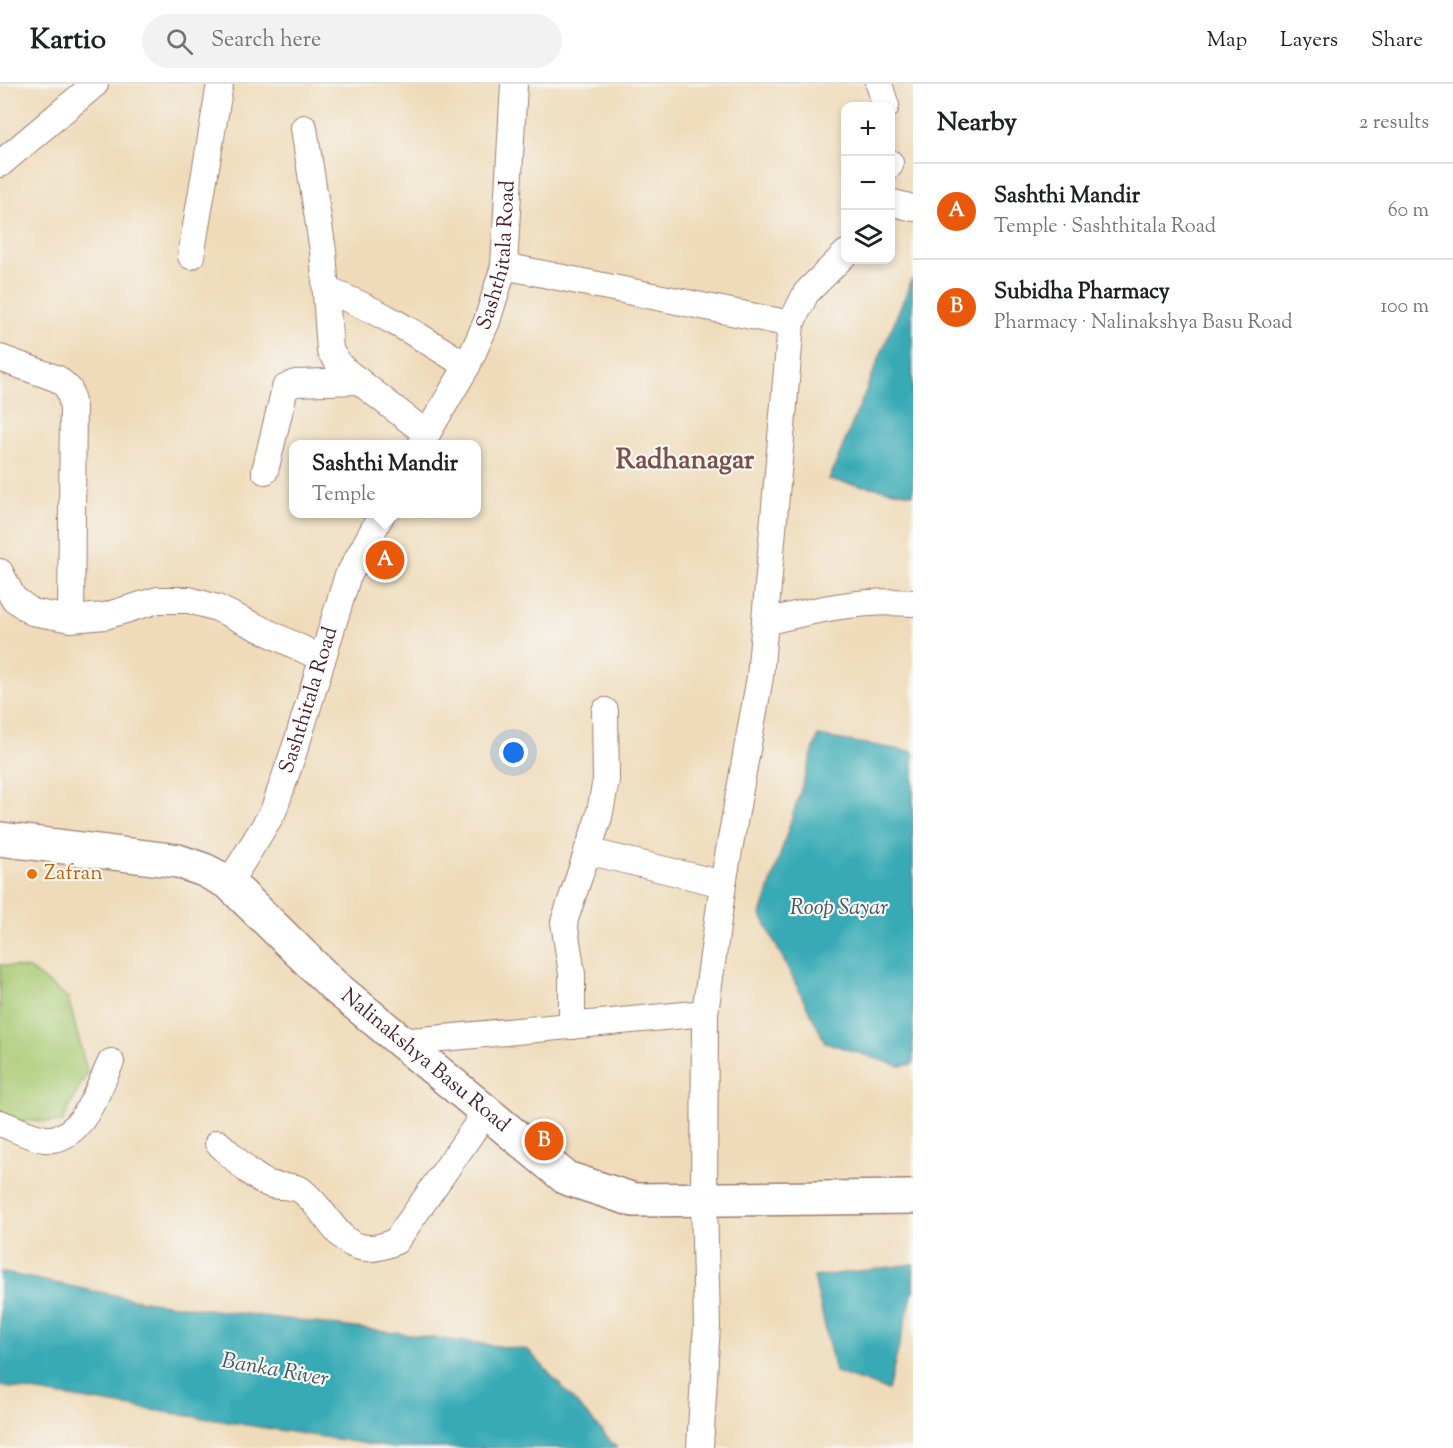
<!DOCTYPE html>
<meta charset="utf-8">
<style>
:root{--surface:#fff;--page:#f2f2f2;--text:#202124;--muted:#757577;--line:#e0e0e0;--accent:#ea580c}
body{margin:0;font-family:"Sorts Mill Goudy",serif;background:var(--page);color:var(--text)}
.controls{position:absolute;right:18px;top:18px;display:grid;overflow:hidden;border-radius:12px;box-shadow:0 3px 9px #0003}
.controls button{width:54px;height:54px;display:grid;place-items:center;padding:0;border:0;border-bottom:2px solid var(--line);background:var(--surface);color:var(--text);font:30px sans-serif}
.you{position:absolute;left:514px;top:669px;width:21px;height:21px;margin:-15px;border:4px solid #fff;border-radius:50%;background:#1a73e8;box-shadow:0 0 0 9px #1a73e833}
.badge{display:grid;place-items:center;width:39px;height:39px;border-radius:50%;background:var(--accent);color:#fff;font-size:20px;font-weight:700}
.pin{position:absolute;translate:-50% -50%;border:3px solid #fff;box-shadow:0 2px 6px #0006}
.popup{position:absolute;left:289px;top:356px;width:192px;height:78px;box-sizing:border-box;display:grid;place-content:center;border-radius:12px;background:var(--surface);filter:drop-shadow(0 2px 4px #0005);font-size:20px;white-space:nowrap;color:var(--muted)}
.popup b{font-size:22px;color:var(--text)}
.popup::after{content:'';position:absolute;left:50%;top:100%;margin-left:-12px;border:12px solid transparent;border-top-color:var(--surface)}
.list{margin:0;padding:0;list-style:none}
h2{display:flex;justify-content:space-between;align-items:center;height:78px;margin:0;padding:0 24px;font-size:26px}
h2 small{font-size:20px;font-weight:400;color:var(--muted)}
.list li{display:grid;grid-template-columns:39px 1fr auto;gap:18px;align-items:center;box-sizing:border-box;height:96px;padding:0 24px;border-top:2px solid var(--line)}
.list b{display:block;font-size:22px;white-space:nowrap}
.list p{margin:0;font-size:20px;white-space:nowrap;color:var(--muted)}
.list em{font-size:20px;font-style:normal;color:var(--muted)}
.icon{flex:none;width:33px;height:33px;fill:none;stroke:currentColor;stroke-width:2;stroke-linecap:round;stroke-linejoin:round}
.map{position:relative;flex:none;width:913px;height:1364px;overflow:hidden}
header{display:flex;align-items:center;gap:36px;box-sizing:border-box;height:84px;padding:0 30px;background:var(--surface);border-bottom:2px solid var(--line)}
header strong{font-size:28px}
nav{display:flex;gap:33px;margin-inline-start:auto;font-size:21px}
.search{width:420px;height:54px;background:var(--page);display:flex;align-items:center;gap:15px;box-sizing:border-box;padding:0 21px;border-radius:33px;color:var(--muted);font-size:22px}
main{display:flex}
aside{flex:1;background:var(--surface)}
.map>svg:first-child{display:block}
.green{fill:#a9ca72;stroke:#7a744e;stroke-width:1.5}
.water{fill:#39aab5;stroke:#426470;stroke-width:1.5}
.lines{fill:none;stroke-linecap:round;stroke-linejoin:round}
.street-casing{stroke:#9c7d72;stroke-width:28}
.secondary-casing{stroke:#9c7d72;stroke-width:36}
.street{stroke:#fff;stroke-width:26}
.secondary{stroke:#fff;stroke-width:33}
.food-dot{fill:#e8710a;stroke:#f6f6f2;stroke-width:2}
.labels{text-anchor:middle;dominant-baseline:central;stroke-width:4.5;stroke-linejoin:round;paint-order:stroke}
.street-label{font-size:21px;fill:#4a1f2b;stroke:#f6f6f2}
.food-label{font-size:21px;fill:#c56008;stroke:#f6f6f2;text-anchor:start}
.water-label{font-size:22px;font-style:italic;fill:#435762;stroke:#f6f6f2}
.district-label{font-size:27px;font-weight:bold;fill:#7b4f4a;stroke:#f6f6f2}
</style>
<header>
<strong>Kartio</strong>
<div class="search"><svg class="icon" aria-label="search" viewBox="0 0 24 24"><circle cx="10" cy="10" r="6"/><path d="M15 15l6 6"/></svg>Search here</div>
<nav><a>Map</a><a>Layers</a><a>Share</a></nav>
</header>
<main>
<div class="map">
<svg width="913" height="1364" viewBox="0 0 913 1364">
<rect width="100%" height="100%" fill="#f6f6f2"/>
<filter id="ink" filterUnits="userSpaceOnUse"><feTurbulence type="fractalNoise" baseFrequency=".0167" numOctaves="2"/><feDisplacementMap in="SourceGraphic" scale="12" xChannelSelector="R" yChannelSelector="G"/><feConvolveMatrix kernelMatrix="1 2 1 2 8 2 1 2 1" color-interpolation-filters="sRGB"/></filter>
<filter id="wash" filterUnits="userSpaceOnUse"><feTurbulence type="fractalNoise" baseFrequency=".008" numOctaves="4" result="noise"/><feDisplacementMap in="SourceGraphic" scale="24" xChannelSelector="R" yChannelSelector="G"/><feGaussianBlur stdDeviation="1.35" result="paint"/><feColorMatrix in="noise" values="0 0 0 0 0 0 0 0 0 0 0 0 0 0 0 0 0 1.4 0 .05"/><feComposite in="paint" operator="in"/></filter>
<g filter="url(#wash)">
<rect width="100%" height="100%" fill="#efdbb9"/>
<path class="green" d="M0,881L29,885L68,914L87,988L62,1038L0,1036Z"/>
<g class="water">
<path d="M912,195L913,410L829,396Z"/>
<path d="M818,652L913,668V980L899,982L825,958L761,831Z"/>
<path d="M913,1180V1207L888,1306L835,1288L814,1193Z"/>
<path d="M0,1188L143,1217L528,1266L617,1364H393L0,1302Z"/>
</g>
</g>
<g filter="url(#ink)">
<g class="lines">
<defs>
<g id="street">
<path d="M879,0L886,22"/>
<path d="M304,44L323,167L330,267L342,284L427,350"/>
<path d="M890,79V81"/>
<path d="M0,80L95,0"/>
<path d="M890,118L913,124"/>
<path d="M191,172L220,0"/>
<path d="M504,182L791,240"/>
<path d="M326,206C377,225 421,253 467,282"/>
<path d="M0,274L58,295L69,305L73,323L71,535"/>
<path id="s1" d="M421,360L467,282L487,237L504,182L514,0"/>
<path d="M265,387L285,304L295,299L359,297"/>
<path d="M0,488L13,514L32,528L71,535L105,532L158,516H189L217,524L321,574"/>
<path d="M765,538C814,526 862,515 913,519"/>
<path d="M587,767L723,800"/>
<path id="s2" d="M229,799L273,728L298,655L347,494L382,430"/>
<path d="M572,942V890L564,838L599,733L606,696L605,627"/>
<path d="M401,958L705,929"/>
<path d="M0,1039C14,1044 30,1053 45,1055C82,1059 98,1004 111,978"/>
<path d="M218,1059C233,1072 251,1093 269,1100C280,1104 291,1100 301,1106C335,1132 341,1183 396,1157L486,1028"/>
<path d="M700,1364L707,1240L704,1117L705,929L723,800L760,593L791,240L806,209L846,169"/>
</g>
<g id="secondary">
<path id="s3" d="M0,755L178,777L204,786L229,799L333,901L566,1094L634,1116L913,1113"/>
</g>
</defs>
<use href="#street" class="street-casing"/>
<use href="#secondary" class="secondary-casing"/>
<use href="#street" class="street"/>
<use href="#secondary" class="secondary"/>
</g>
</g>
<circle class="food-dot" cx="32" cy="790" r="6"/>
<g class="labels">
<g class="street-label">
<text stroke="none"><textPath href="#s1" startOffset="207">Sashthitala Road</textPath></text>
<text stroke="none"><textPath href="#s2" startOffset="201">Sashthitala Road</textPath></text>
<text stroke="none"><textPath href="#s3" startOffset="500">Nalinakshya Basu Road</textPath></text>
</g>
<g class="food-label">
<text x="44" y="790">Zafran</text>
</g>
<g class="water-label">
<text x="839" y="825">Roop Sayar</text>
<text transform="translate(275 1287) rotate(10)">Banka River</text>
</g>
<g class="district-label">
<text x="685" y="377">Radhanagar</text>
</g>
</g>
</svg>
<div class="controls">
<button>+</button>
<button>−</button>
<button><svg class="icon" aria-label="layers" viewBox="0 0 24 24"><path d="M12 4l9 5-9 5-9-5zM3 14l9 5 9-5"/></svg></button>
</div>
<div class="you"></div>
<div class="pin badge" style="left:385px;top:476px">A</div>
<div class="popup"><b>Sashthi Mandir</b>Temple</div>
<div class="pin badge" style="left:544px;top:1057px">B</div>
</div>
<aside>
<h2>Nearby<small>2 results</small></h2>
<ul class="list">
<li><span class="badge">A</span><div><b>Sashthi Mandir</b><p>Temple · Sashthitala Road</p></div><em>60 m</em></li>
<li><span class="badge">B</span><div><b>Subidha Pharmacy</b><p>Pharmacy · Nalinakshya Basu Road</p></div><em>100 m</em></li>
</ul>
</aside>
</main>
